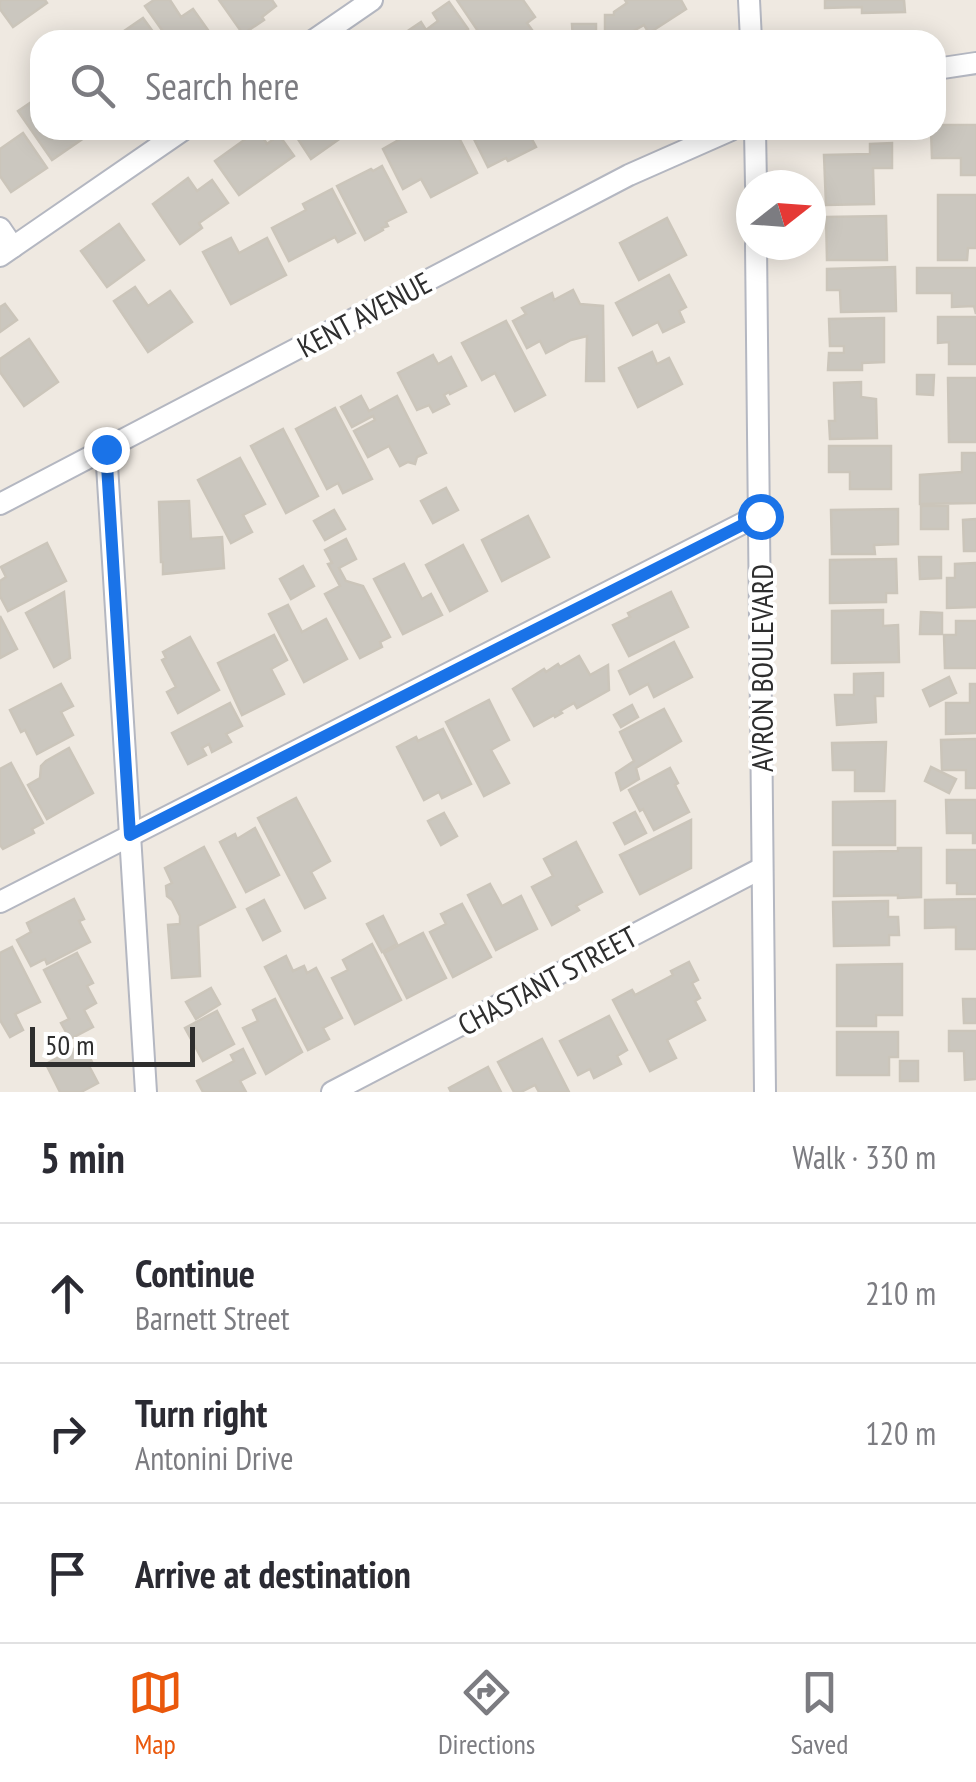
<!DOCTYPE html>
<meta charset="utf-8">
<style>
:root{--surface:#fff;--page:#f7f7f7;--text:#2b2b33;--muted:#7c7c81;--line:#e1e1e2;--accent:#ea580c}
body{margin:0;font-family:"PT Sans Narrow",sans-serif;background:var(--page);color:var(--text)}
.compass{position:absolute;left:736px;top:170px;width:90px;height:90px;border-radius:50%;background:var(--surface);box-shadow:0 5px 25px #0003;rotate:73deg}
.scale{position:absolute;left:30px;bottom:25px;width:165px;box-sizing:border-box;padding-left:10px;border:5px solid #2e2e2e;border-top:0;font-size:28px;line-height:35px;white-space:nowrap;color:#2e2e2e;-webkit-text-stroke:8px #fff;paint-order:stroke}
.stop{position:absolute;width:30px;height:30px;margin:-22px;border:8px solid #1a73e8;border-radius:50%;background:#fff}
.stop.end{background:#1a73e8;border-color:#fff;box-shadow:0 2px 10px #0008}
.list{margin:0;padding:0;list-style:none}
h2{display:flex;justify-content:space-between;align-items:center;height:130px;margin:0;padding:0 40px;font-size:42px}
h2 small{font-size:32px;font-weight:400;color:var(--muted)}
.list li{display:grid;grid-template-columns:65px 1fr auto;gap:30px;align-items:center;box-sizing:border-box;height:140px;padding:0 40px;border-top:2px solid var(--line)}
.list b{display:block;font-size:38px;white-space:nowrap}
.list p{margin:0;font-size:32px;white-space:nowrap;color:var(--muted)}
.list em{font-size:32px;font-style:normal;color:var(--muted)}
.icon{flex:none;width:55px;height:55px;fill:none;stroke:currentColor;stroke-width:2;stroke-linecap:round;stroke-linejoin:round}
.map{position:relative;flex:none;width:976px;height:1092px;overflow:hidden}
.search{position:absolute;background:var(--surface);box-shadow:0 5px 25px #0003;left:30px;right:30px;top:30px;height:110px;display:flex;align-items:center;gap:25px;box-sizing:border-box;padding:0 35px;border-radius:30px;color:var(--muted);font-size:38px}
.sheet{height:550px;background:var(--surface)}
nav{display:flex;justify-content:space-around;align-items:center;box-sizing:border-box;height:140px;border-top:2px solid var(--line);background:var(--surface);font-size:28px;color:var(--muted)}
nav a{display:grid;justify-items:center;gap:5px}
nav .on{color:var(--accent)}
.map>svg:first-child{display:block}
.building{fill:#cbc7bf;stroke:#cbc5ba;stroke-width:2.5}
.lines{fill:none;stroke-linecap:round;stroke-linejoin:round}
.street-casing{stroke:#b4b7c1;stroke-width:24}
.street{stroke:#fff;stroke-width:20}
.route{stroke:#1a73e8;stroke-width:12}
.labels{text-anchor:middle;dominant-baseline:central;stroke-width:8;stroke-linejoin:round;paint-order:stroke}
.street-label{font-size:30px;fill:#2e2e2e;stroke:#fff}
</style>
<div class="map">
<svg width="976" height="1092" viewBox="0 0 976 1092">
<rect width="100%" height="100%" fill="#efe9e1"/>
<g class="building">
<path d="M0,0H45L47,3L13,27L0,9Z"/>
<path d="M154,0H170L181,17L193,9L215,40H169L145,6Z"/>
<path d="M219,0H272L276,6L262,17L264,20L243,34Z"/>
<path d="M457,0H523L535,17L527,23L532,30L518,40H508L506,37L501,40H484Z"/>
<path d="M625,0H681L686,9L649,33L644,25L630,33V40H605V15H614V12L627,3Z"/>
<path d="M825,0H904L905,12L862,13V7L825,8Z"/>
<path d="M449,2L468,29L452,40H416L409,30L421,22L426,30L438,21L433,13Z"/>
<path d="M143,18L159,40H111Z"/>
<path d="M572,24H596V40H573Z"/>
<path d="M40,96V130H78L84,138L52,160L18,111Z"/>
<path d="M936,125H976V175H961V158H932L931,130H936Z"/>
<path d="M258,130L267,144L279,135L294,156L239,195L215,161Z"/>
<path d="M292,130H352L311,159Z"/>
<path d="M416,130H455L477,173L431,197L421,179L403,189L383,149Z"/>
<path d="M482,130H527L536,147L508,161L506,158L488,167L472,135Z"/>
<path d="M23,133L47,168L11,192L0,176V149Z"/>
<path d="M892,143V168H873L874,204L826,205L824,155L870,154V144Z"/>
<path d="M382,166L406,212L386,222L388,226L382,228L383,230L365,240L337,186L371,169L373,171Z"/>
<path d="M188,178L197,191L212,180L228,203L199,223L202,228L180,244L153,204Z"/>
<path d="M332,189L355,233L338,242L335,237L289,261L272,228L306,210L303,204Z"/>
<path d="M938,195H976V248H968L967,260H938Z"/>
<path d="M886,216L887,260H827L826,217Z"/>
<path d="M667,218L686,255L639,280L620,243Z"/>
<path d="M119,224L144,260L107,287L81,251Z"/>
<path d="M231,238L239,253L267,238L286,275L231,304L203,252Z"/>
<path d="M895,267L896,311L841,312L840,290H827V269Z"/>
<path d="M917,268H976V314L974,306L952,307V293H917Z"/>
<path d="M669,275L686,307L679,311L684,322L663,332L658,322L633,335L616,303Z"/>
<path d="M135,287L148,306L170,291L192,322L148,352L114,301Z"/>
<path d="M573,290L580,304L603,306L604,381H586L587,336L571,340L546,353L540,341L527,348L513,321L526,314L522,308L552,293L554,300Z"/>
<path d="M5,304L17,320L0,332V307Z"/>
<path d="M938,317H976V364H949V342L938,343Z"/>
<path d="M884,318V362L862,363V370H828L829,353H844V346H830L829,319Z"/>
<path d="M506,321L545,395L515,411L495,373L482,380L462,343Z"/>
<path d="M29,339L58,382L24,406L0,372V359Z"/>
<path d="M652,352L657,364L669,358L682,384L638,407L619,368Z"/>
<path d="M433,355L438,364L451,357L466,386L450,394L449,392L444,395L449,404L433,412L429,405L417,410L398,373Z"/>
<path d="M917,375H934L933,395L917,394Z"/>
<path d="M948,378H976V442H949Z"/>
<path d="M861,382V397L876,399L877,438L830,439L829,421H835L834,383Z"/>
<path d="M361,396L369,411L397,396L426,453L417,457L415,464L408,462L400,466L389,446L368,457L354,431L375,420L373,416L352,427L341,407Z"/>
<path d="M335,408L372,479L343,493L338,483L327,489L296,429Z"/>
<path d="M283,429L318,496L286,513L251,446Z"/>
<path d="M829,446H891V489H850V472H829Z"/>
<path d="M962,453H976V503L920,504V475L962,472Z"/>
<path d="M240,458L265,504L243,515L252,532L231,543L198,480Z"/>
<path d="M446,488L458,510L433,523L421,501Z"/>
<path d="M189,501L191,539L222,537L224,568L163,574V562H161L159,502Z"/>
<rect x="921" y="506" width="27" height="23"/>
<path d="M898,509V544L874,545L875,554H832L831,510Z"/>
<path d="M334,510L345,529L325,540L314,521Z"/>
<path d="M528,516L549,557L502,581L482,540Z"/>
<path d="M976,519V551H964L963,520Z"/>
<path d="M346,539L356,559L339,568L346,581L363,586L390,637L380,642L382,647L360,658L325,594L340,586L328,564L332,563L325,550Z"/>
<path d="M47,543L66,581L8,611L0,596V581L6,577L1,567Z"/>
<path d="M463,545L487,591L450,611L426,565Z"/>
<path d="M919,557H941V578L920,579Z"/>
<path d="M896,559L897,593H886V602L830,603V560Z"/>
<path d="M976,563V607L947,608V578H955V564Z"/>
<path d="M404,564L422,599L431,594L442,615L403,634L374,579Z"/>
<path d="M303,566L314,586L291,599L280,579Z"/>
<path d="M64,592L70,658L54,667L26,613Z"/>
<path d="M671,592L688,627L629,656L613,625L630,617L628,613Z"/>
<path d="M288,605L302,632L326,619L347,659L304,682L269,614Z"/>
<path d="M883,610V626L898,625L899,662L832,663V611Z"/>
<path d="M921,612L942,613V634H920Z"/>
<path d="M0,616L17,649L0,658Z"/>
<path d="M956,621H976V668H945L944,635H956Z"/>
<path d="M274,635L287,660L271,669L284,694L242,715L218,663Z"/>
<path d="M190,637L219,690L178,713L167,692L176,687L162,660L166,658L163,652Z"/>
<path d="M674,642L692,677L654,697L648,684L630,694L619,671Z"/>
<path d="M579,656L590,675L608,665L609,690L577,708L574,703L560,711L562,713L555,717L554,715L534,726L513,689L544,669L546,672L558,664L560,667Z"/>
<path d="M883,673V696H875L876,722L837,725L835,695H854V674Z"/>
<path d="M949,677L956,693L930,706L923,690Z"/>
<path d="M61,684L73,706L61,712L73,735L37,754L25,730L21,732L10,710Z"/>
<path d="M970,684H976V733L946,734V703H970Z"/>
<path d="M489,700L509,740L491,750L509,783L484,796L446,722Z"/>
<path d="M230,703L242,726L226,734L231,742L212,752L209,744L202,748L206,755L188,764L172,733Z"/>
<path d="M632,705L638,717L621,727L614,715Z"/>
<path d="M664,709L681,741L636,768L639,779L621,790L616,773L634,761L620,732Z"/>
<path d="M443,729L471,784L442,798L439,792L424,800L397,747L416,737L418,741Z"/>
<path d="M976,739V788H966V770H942L941,740Z"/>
<path d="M886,742L884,791H855V770H833L832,743Z"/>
<path d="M69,748L93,793L47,819L28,785L40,778L41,766L46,761Z"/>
<path d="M11,763L43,823L32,829L34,833L3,849L0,845V769Z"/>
<path d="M931,767L956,779L949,793L925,781Z"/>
<path d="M670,768L678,783L675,785L689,812L654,830L643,809L640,811L629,790Z"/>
<path d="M296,798L330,861L311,872L325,898L305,908L258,818Z"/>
<path d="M946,800H976V843H973V833H947Z"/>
<path d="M895,801V845H833V802Z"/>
<path d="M635,812L646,833L625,844L614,823Z"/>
<path d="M444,813L457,836L441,845L428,821Z"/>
<path d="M691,820V868L640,894L620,855Z"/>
<path d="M255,828L279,875L246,892L220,842L235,834L237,839Z"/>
<path d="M576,842L602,892L576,906L579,910L552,925L532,887L553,876L544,859Z"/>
<path d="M204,847L235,907L198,926L200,976L172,978L168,925L180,924V916L172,900L167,896L166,886L172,883L165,868Z"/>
<path d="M898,848H921V897L898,898V895L834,896V852L898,851Z"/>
<path d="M947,850H976V894H957V883H947Z"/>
<path d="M490,884L502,906L521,896L537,929L496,950L468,895Z"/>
<path d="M74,899L84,919L79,921L90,942L47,964L45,959L31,966L17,940L31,932L27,923Z"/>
<path d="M976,899V949H956V927L925,928V900Z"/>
<path d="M264,900L280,931L263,940L247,909Z"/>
<path d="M888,901V917H898L899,935H889V945L834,946L833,902Z"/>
<path d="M462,904L491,957L453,977L430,932L446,924L441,914Z"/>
<path d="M383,916L397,944L382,952L367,924Z"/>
<path d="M423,933L446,978L407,998L384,953Z"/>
<path d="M372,944L401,1000L355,1024L332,978L348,970L343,960Z"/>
<path d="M12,947L40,1002L15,1014L23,1030L10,1037L0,1020V953Z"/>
<path d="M77,953L93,983L87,986L96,1003L84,1010L93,1027L70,1039L61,1023L69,1019L44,970Z"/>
<path d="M286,956L293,971L304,966L307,973L316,968L342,1018L323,1028L329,1039L308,1050L265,967Z"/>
<path d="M689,962L698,980L692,983L700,998L695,1001L705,1020L667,1040L676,1058L650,1071L613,1000L632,990L635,995L673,975L671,971Z"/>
<path d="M902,964V1015H876V1026H837V965Z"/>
<path d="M211,988L220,1004L196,1019L186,1002Z"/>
<path d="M275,999L302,1052L266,1074L243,1028L258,1021L253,1010Z"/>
<path d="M963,999H976V1023H964Z"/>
<path d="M217,1011L234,1044L203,1061L185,1028Z"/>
<path d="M609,1016L627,1050L617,1056L621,1064L594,1078L590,1069L578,1075L560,1041Z"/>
<path d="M949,1031H976V1079L965,1080L964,1051H949Z"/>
<path d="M837,1032H898V1057H889V1075H837Z"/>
<path d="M542,1039L569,1092H539L535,1085L521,1092H514L498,1062Z"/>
<path d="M83,1044L92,1062L88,1064L98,1083L81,1092H60L46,1064Z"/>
<path d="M243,1049L255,1073L240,1081L246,1092H203L197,1081L234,1061L231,1055Z"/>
<rect x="900" y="1061" width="18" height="20"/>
<path d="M488,1067L501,1092H451L449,1088Z"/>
</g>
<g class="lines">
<defs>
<g id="street">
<path d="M749,0L751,40"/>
<path d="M314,40L372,0"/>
<path d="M936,69L976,63"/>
<path d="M755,130L756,185"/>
<path d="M0,228L13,247"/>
<path d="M756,245L765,1092"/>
<path d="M0,256L183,130"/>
<path d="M106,449L146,1092"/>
<path d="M0,504L629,175L731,130"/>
<path d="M0,902L759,515"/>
<path d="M332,1092L762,868"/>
</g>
</defs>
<use href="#street" class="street-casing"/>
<use href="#street" class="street"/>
</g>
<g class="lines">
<path class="route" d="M106,449L130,835L760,516"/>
</g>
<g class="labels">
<g class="street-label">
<text transform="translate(364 314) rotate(-28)">KENT AVENUE</text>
<text transform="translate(761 668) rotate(-90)">AVRON BOULEVARD</text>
<text transform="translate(547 980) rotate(-28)">CHASTANT STREET</text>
</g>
</g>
</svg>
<svg class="compass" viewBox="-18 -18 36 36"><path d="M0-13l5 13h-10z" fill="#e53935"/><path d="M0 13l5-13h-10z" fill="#7c7c81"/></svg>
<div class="scale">50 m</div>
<div class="stop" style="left:760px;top:516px"></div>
<div class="stop end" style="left:106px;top:449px"></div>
<div class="search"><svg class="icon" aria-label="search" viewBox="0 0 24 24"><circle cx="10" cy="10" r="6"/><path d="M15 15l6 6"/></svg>Search here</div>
</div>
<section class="sheet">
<h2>5 min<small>Walk · 330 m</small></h2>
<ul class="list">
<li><svg class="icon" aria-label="ahead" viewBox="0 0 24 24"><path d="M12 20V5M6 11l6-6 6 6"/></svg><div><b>Continue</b><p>Barnett Street</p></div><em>210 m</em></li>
<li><svg class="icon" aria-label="right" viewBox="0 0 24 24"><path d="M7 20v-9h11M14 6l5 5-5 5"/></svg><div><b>Turn right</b><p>Antonini Drive</p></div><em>120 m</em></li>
<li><svg class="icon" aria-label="arrive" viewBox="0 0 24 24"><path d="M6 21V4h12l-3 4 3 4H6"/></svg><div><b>Arrive at destination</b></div></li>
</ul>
</section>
<nav>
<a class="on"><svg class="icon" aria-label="map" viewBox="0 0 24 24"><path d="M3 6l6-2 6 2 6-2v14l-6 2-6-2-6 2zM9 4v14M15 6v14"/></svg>Map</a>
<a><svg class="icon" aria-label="directions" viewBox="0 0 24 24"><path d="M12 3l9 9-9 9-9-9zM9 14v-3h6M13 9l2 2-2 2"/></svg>Directions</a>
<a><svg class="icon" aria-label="saved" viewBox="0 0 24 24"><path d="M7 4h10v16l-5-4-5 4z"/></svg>Saved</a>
</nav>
